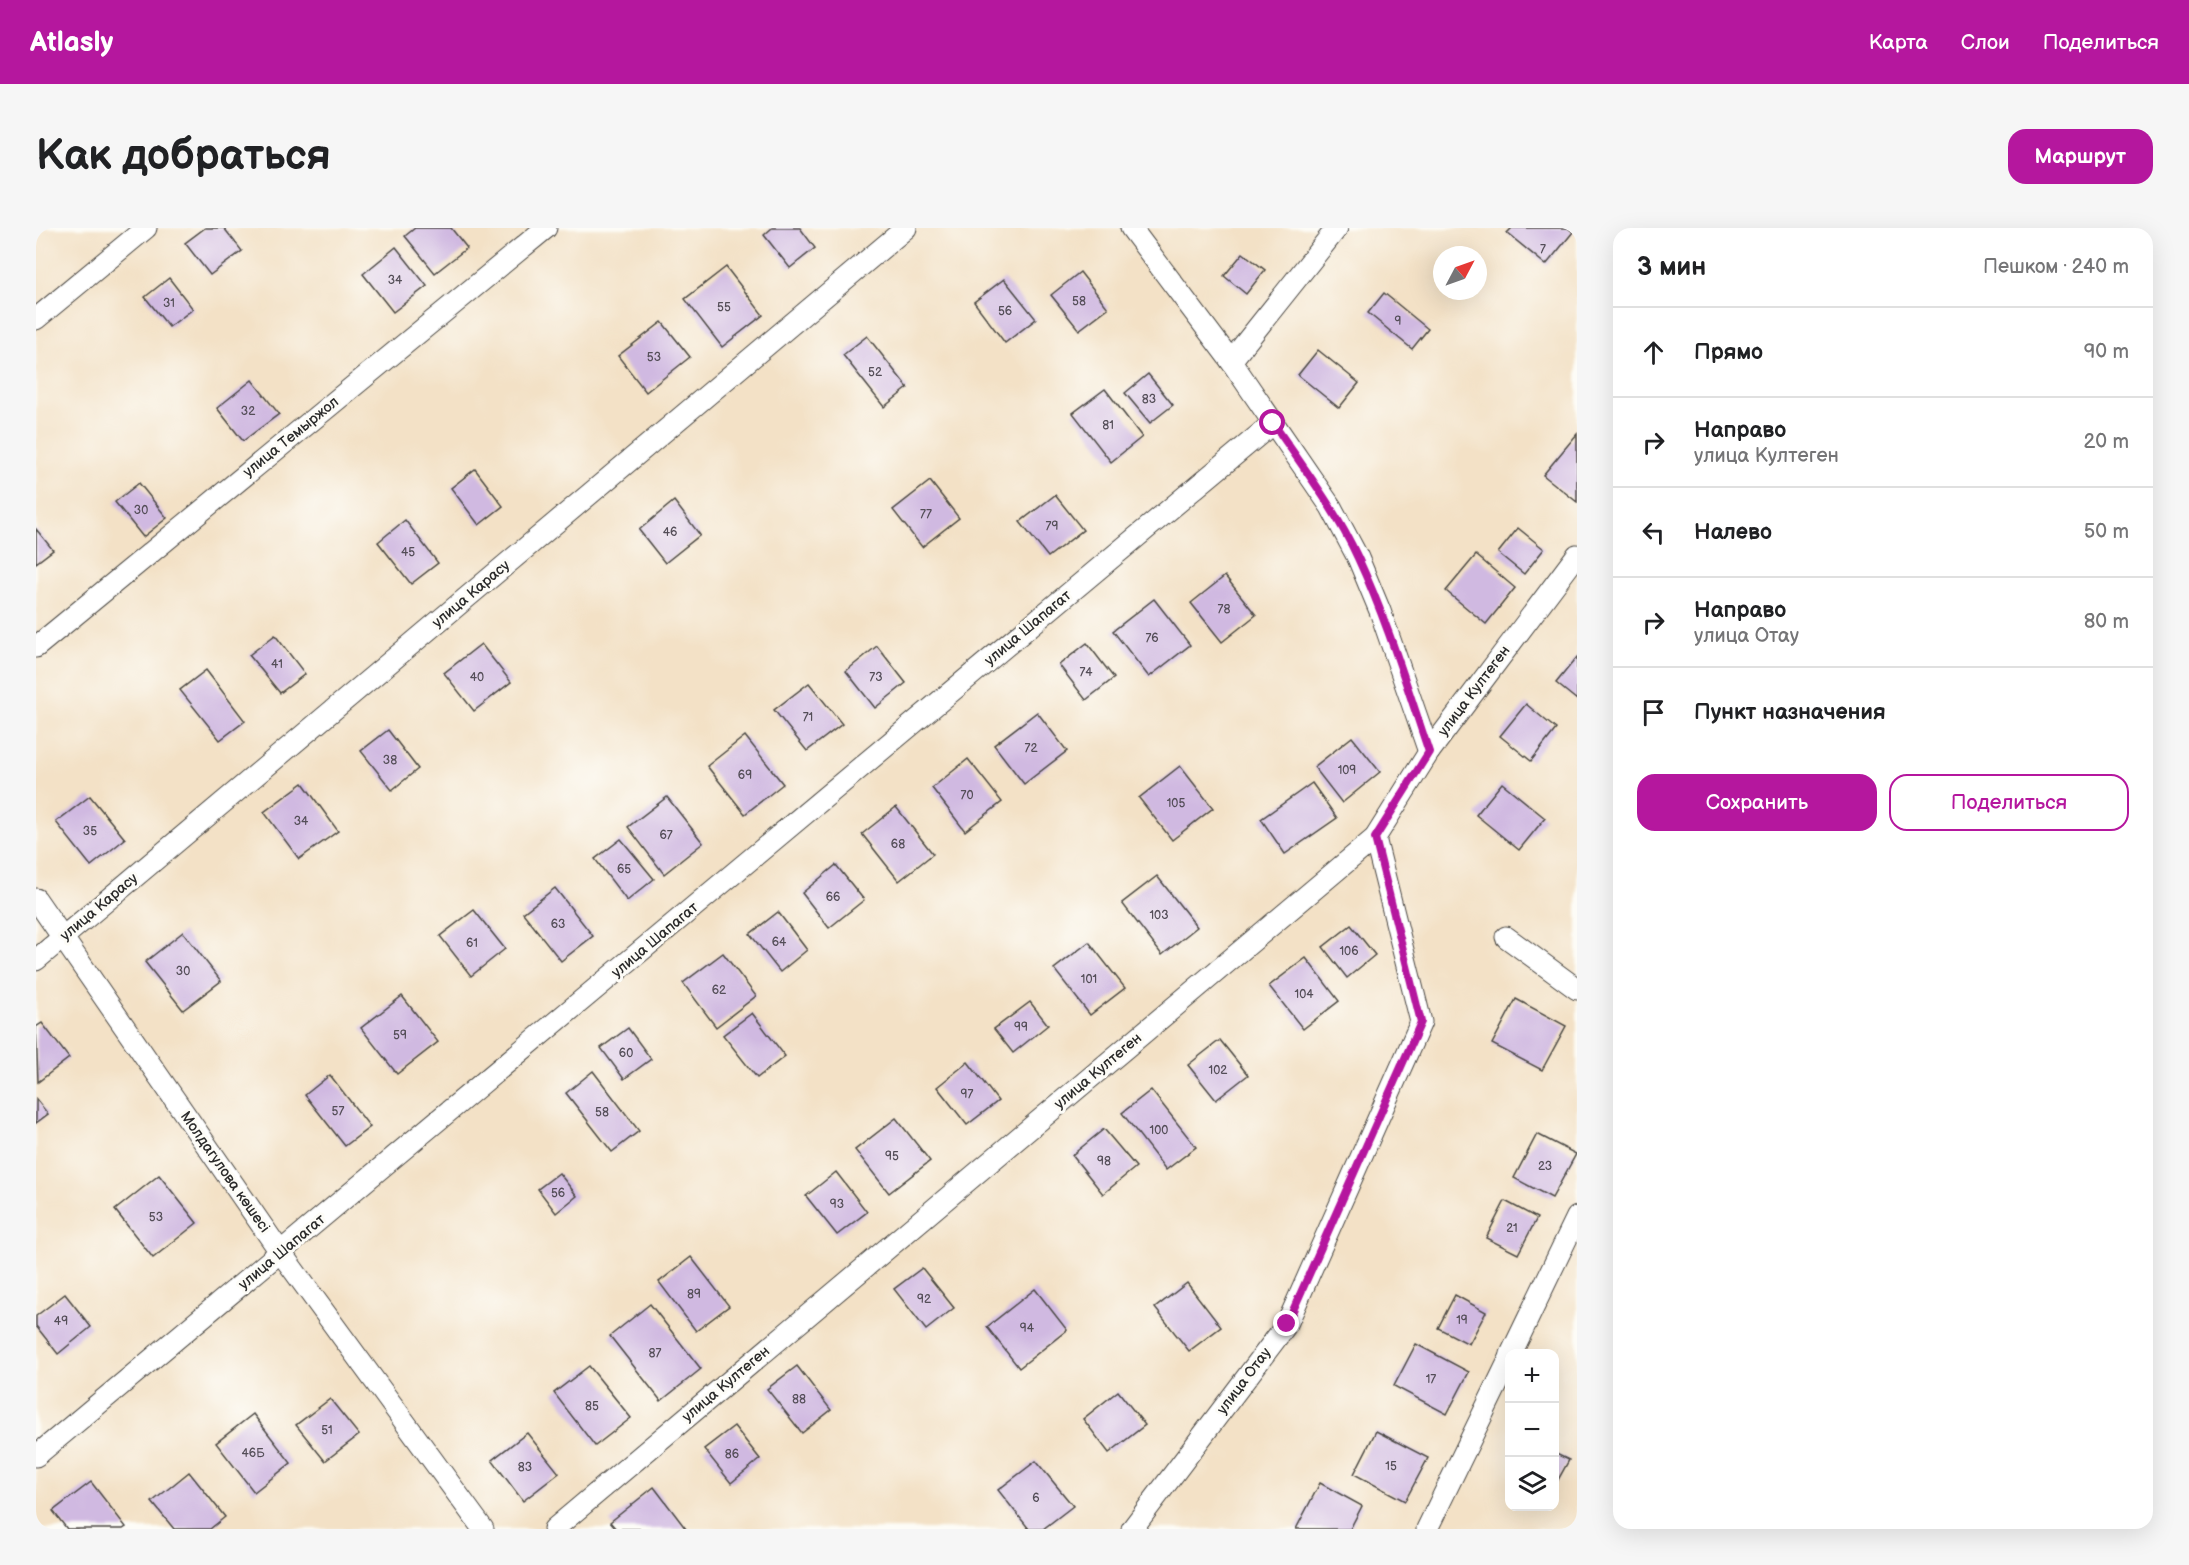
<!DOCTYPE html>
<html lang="ru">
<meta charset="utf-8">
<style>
:root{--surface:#fff;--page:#f6f6f6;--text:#202124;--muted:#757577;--line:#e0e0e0;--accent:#b5179e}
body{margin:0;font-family:"Balsamiq Sans",sans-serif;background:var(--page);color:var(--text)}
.controls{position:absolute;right:18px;bottom:18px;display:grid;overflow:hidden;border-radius:12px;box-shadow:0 6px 24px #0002}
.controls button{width:54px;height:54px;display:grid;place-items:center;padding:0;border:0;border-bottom:2px solid var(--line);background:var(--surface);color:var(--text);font:30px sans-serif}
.compass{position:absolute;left:1397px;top:18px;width:54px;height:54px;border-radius:50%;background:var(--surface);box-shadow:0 6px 24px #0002;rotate:49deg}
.stop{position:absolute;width:18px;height:18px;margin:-14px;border:4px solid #b5179e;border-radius:50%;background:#fff}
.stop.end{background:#b5179e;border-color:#fff;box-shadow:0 2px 6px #0008}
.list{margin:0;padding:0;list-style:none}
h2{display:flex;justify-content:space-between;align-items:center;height:78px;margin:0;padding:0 24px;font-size:26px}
h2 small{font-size:20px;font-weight:400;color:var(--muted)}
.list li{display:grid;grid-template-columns:39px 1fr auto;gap:18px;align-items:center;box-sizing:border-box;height:90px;padding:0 24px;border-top:2px solid var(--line)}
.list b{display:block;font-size:22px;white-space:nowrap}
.list p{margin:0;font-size:20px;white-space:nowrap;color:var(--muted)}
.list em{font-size:20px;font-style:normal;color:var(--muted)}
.actions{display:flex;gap:12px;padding:18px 24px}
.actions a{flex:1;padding:14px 0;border:2px solid var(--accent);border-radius:18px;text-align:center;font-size:21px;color:var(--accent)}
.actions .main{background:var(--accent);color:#fff}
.icon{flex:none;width:33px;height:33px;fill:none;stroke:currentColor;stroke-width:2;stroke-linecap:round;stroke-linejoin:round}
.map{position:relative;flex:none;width:1541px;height:1301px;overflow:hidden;border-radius:18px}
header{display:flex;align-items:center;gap:36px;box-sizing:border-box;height:84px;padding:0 30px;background:var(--accent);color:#fff}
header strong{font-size:28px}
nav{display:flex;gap:33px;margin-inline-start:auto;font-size:21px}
.intro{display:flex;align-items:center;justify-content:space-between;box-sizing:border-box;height:144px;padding:0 36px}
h1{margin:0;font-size:42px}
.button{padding:15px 27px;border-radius:18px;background:var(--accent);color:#fff;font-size:21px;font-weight:700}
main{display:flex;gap:36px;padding:0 36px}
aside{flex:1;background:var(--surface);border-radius:18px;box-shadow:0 6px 24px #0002}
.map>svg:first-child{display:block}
.building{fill:#d0b9e1}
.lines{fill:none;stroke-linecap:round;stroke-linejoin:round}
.minor-casing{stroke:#494642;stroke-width:23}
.minor{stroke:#fff;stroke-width:21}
.route{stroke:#b5179e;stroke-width:8}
.labels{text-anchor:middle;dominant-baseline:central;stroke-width:6;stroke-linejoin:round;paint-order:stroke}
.number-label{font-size:12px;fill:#544e58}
.street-label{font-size:15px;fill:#2b2b2b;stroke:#fdfcf7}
</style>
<header>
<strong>Atlasly</strong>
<nav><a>Карта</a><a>Слои</a><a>Поделиться</a></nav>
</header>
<div class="intro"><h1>Как добраться</h1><a class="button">Маршрут</a></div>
<main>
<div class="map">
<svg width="1541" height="1301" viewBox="0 0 1541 1301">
<rect width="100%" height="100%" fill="#fdfcf7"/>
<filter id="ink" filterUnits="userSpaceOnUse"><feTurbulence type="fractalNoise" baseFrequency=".0167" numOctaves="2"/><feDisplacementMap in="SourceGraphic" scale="12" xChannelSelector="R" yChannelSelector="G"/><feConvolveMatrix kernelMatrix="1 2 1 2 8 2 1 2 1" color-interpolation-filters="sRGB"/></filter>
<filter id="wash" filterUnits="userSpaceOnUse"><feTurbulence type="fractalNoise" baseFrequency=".008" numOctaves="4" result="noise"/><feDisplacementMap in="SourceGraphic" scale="24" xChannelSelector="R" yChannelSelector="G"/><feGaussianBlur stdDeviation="1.35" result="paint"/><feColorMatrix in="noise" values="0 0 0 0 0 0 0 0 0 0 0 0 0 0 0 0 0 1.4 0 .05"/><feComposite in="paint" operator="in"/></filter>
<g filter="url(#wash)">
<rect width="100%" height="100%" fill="#f3e1c6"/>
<g id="blocks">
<g class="building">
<path d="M169,0H188L206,23L174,47L149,15Z"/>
<path d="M379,0H415L431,20L399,45L369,8Z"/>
<path d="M736,0H764L779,20L754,40L728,7Z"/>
<path d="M1476,0H1532L1537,4L1510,37L1471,5Z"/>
<path d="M360,19L391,58L357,84L327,46Z"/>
<path d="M1207,25L1229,42L1210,66L1188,48Z"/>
<path d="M690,39L727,87L686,119L649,71Z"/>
<path d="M1044,44L1072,80L1043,102L1015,67Z"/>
<path d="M133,50L157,81L133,99L109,69Z"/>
<path d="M968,51L1000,91L969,115L938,74Z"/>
<path d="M1348,65L1392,101L1376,121L1332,85Z"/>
<path d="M626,94L654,129L610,164L582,128Z"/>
<path d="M831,108L872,160L848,179L807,127Z"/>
<path d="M1282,122L1323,155L1303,180L1262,147Z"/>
<path d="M1112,146L1137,177L1114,195L1089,165Z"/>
<path d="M216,152L243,186L207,213L181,180Z"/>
<path d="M1069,161L1106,209L1075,234L1037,185Z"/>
<path d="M1541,206V274L1507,247Z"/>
<path d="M439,241L467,278L443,297L415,260Z"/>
<path d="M894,253L923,290L886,319L857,282Z"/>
<path d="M103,255L131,290L107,309L79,274Z"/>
<path d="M1019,267L1047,302L1012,329L984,294Z"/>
<path d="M638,273L664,307L629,335L603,302Z"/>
<path d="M369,292L402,335L375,356L342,314Z"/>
<path d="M1482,300L1508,321L1488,346L1462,325Z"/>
<path d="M0,301L17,322L0,335Z"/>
<path d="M1440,327L1479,360L1450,396L1410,363Z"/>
<path d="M1189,348L1220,387L1186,414L1155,375Z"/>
<path d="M1118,371L1154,417L1113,449L1077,403Z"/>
<path d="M239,407L269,446L244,465L213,427Z"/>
<path d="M1051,415L1078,450L1050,472L1023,437Z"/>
<path d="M445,416L475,454L438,483L408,445Z"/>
<path d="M841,418L870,455L839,480L810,443Z"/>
<path d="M1541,429V472L1520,455Z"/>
<path d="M170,442L209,493L184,512L144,462Z"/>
<path d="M773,455L806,496L771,523L738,482Z"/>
<path d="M1490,476L1520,501L1495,533L1464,508Z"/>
<path d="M1001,484L1031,523L988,556L958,517Z"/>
<path d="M352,502L382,541L356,562L325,523Z"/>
<path d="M709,508L747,556L709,586L671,538Z"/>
<path d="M1316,509L1344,544L1306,575L1278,539Z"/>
<path d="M932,531L966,574L929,603L896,560Z"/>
<path d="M1144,538L1177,580L1136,612L1103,570Z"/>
<path d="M267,555L302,603L263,631L228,584Z"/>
<path d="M1276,555L1301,590L1249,626L1225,591Z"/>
<path d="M1466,555L1509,590L1483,622L1440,587Z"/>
<path d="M54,568L89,611L55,638L20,594Z"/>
<path d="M631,569L667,615L628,646L592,599Z"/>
<path d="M860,579L897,626L863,653L826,606Z"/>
<path d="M585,611L618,651L591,673L559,631Z"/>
<path d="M800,637L828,672L793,700L766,665Z"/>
<path d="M1121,648L1161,699L1126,727L1086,675Z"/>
<path d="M519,660L557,708L525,733L487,685Z"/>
<path d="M438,682L469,721L435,748L404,708Z"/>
<path d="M742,684L771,722L744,744L714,706Z"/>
<path d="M1315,697L1339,727L1311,750L1287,719Z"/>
<path d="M147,704L185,753L147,782L109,734Z"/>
<path d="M1053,714L1089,760L1054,787L1018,741Z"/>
<path d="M687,725L720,768L680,799L647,755Z"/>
<path d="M1270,730L1303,773L1267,801L1233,758Z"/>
<path d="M366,768L402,814L361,846L325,800Z"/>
<path d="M1480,771L1530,798L1506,842L1456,816Z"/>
<path d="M994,774L1012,797L977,825L958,801Z"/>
<path d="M716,785L749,828L721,850L687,807Z"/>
<path d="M6,795L33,830L2,854L0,799Z"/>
<path d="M592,800L615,831L588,851L565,820Z"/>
<path d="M1184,812L1212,847L1180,872L1152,837Z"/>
<path d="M932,834L962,873L931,897L901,859Z"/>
<path d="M557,843L603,903L576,924L530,865Z"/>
<path d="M294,847L334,899L309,918L269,867Z"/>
<path d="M1115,862L1160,919L1130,942L1086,885Z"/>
<path d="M0,871L12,886L0,895Z"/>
<path d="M860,890L894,933L853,965L819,922Z"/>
<path d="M1068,901L1100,939L1067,966L1036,927Z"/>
<path d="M1501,906L1540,926L1516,970L1478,950Z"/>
<path d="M800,944L831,984L801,1007L770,968Z"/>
<path d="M523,945L541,968L520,985L502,961Z"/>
<path d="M123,947L161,995L117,1030L79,982Z"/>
<path d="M1469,973L1501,990L1482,1026L1450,1010Z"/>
<path d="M655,1029L693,1078L660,1103L623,1054Z"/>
<path d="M886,1040L918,1080L890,1102L858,1061Z"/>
<path d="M1151,1055L1185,1099L1153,1123L1119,1080Z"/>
<path d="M999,1061L1031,1102L983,1140L951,1099Z"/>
<path d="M29,1066L55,1099L22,1126L0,1098V1088Z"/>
<path d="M1419,1067L1450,1084L1433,1116L1402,1100Z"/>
<path d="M614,1076L665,1141L625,1173L574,1108Z"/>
<path d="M1380,1116L1433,1144L1411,1186L1358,1158Z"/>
<path d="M553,1138L595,1190L559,1218L518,1165Z"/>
<path d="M761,1138L795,1182L766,1205L731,1161Z"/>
<path d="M1082,1163L1109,1197L1073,1225L1047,1191Z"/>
<path d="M294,1171L323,1207L289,1233L260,1197Z"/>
<path d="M217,1186L255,1235L218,1264L180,1215Z"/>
<path d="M698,1198L724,1231L695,1255L668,1221Z"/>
<path d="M1340,1203L1392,1230L1369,1273L1318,1246Z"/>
<path d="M491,1205L523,1245L487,1273L456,1232Z"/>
<path d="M1518,1225L1533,1232L1518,1259Z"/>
<path d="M1000,1233L1037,1278L1007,1301H993L962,1262Z"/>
<path d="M153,1244L189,1289L174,1301H138L116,1274Z"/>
<path d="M55,1254L90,1299L87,1301H31L17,1283Z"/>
<path d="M1284,1255L1326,1278L1314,1301H1260Z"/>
<path d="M618,1259L650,1301H580L574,1294Z"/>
</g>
</g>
</g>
<g filter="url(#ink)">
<use href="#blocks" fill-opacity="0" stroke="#494642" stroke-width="1.5"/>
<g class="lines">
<defs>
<g id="minor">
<path d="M1095,0L1195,133L1295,279L1322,330L1344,383L1393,524"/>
<path d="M0,91L110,0"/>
<path d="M1195,133L1301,0"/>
<path d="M0,419L510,0"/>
<path d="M0,671L245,1025L447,1301"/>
<path d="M1470,709L1541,761"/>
<path d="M0,732L870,0"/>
<path d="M1475,1126L1541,989"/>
<path d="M0,1228L1237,195"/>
<path d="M518,1301L1339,610L1393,524L1541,327"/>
<path d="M1096,1301L1251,1096L1385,794L1339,610"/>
<path d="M1391,1301L1474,1130"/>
</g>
</defs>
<use href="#minor" class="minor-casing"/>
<use href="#minor" class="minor"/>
</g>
</g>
<g class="lines" filter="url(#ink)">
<path class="route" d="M1237,195C1267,239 1300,282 1322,330C1351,392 1371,459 1393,524L1339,610L1385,794L1251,1096"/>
</g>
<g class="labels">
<g class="number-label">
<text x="1507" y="21">7</text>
<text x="359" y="52">34</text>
<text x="1043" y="73">58</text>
<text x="133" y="75">31</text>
<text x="688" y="79">55</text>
<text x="969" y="83">56</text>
<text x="1362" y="93">9</text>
<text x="618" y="129">53</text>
<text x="839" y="144">52</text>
<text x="1113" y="171">83</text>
<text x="212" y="183">32</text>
<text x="1072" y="197">81</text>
<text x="105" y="282">30</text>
<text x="890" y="286">77</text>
<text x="1016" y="298">79</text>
<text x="634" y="304">46</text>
<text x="372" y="324">45</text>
<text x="1188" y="381">78</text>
<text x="1116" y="410">76</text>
<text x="241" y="436">41</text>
<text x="1050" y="444">74</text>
<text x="441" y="449">40</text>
<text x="840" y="449">73</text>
<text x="772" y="489">71</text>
<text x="995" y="520">72</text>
<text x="354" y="532">38</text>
<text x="1311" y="542">109</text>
<text x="709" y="547">69</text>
<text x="931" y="567">70</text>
<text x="1140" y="575">105</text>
<text x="265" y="593">34</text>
<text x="54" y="603">35</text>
<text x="630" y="607">67</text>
<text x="862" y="616">68</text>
<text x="588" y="641">65</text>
<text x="797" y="669">66</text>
<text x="1123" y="687">103</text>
<text x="522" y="696">63</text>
<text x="743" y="714">64</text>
<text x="436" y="715">61</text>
<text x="1313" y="723">106</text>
<text x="147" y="743">30</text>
<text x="1053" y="751">101</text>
<text x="683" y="762">62</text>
<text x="1268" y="766">104</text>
<text x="985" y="799">99</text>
<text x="364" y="807">59</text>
<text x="590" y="825">60</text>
<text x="1182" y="842">102</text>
<text x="931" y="866">97</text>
<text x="302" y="883">57</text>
<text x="566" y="884">58</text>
<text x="1123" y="902">100</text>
<text x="856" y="928">95</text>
<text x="1068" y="933">98</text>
<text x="1509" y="938">23</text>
<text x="522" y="965">56</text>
<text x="801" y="976">93</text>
<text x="120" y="989">53</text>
<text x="1476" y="1000">21</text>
<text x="658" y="1066">89</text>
<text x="888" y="1071">92</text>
<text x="1426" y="1092">19</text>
<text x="25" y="1093">49</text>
<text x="991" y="1100">94</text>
<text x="619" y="1125">87</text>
<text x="1395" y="1151">17</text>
<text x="763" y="1171">88</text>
<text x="556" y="1178">85</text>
<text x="291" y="1202">51</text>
<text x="217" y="1225">46Б</text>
<text x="696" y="1226">86</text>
<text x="1355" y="1238">15</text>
<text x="489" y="1239">83</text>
<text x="1000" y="1270">6</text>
</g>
<g class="street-label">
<text transform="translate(255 209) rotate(-39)">улица Темыржол</text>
<text transform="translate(435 366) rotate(-40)">улица Карасу</text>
<text transform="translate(992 400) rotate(-40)">улица Шапагат</text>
<text transform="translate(1438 463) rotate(-53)">улица Култеген</text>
<text transform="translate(63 679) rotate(-40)">улица Карасу</text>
<text transform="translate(619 712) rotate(-40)">улица Шапагат</text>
<text transform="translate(1062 843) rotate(-40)">улица Култеген</text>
<text transform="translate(189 944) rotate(55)">Молдагулова көшесі</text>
<text transform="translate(246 1024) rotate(-40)">улица Шапагат</text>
<text transform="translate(1208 1153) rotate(-53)">улица Отау</text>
<text transform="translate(690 1156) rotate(-40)">улица Култеген</text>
</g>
</g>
</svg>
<div class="controls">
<button>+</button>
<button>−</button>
<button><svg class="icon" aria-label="layers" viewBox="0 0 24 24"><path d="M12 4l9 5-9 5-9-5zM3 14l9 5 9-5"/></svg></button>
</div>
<svg class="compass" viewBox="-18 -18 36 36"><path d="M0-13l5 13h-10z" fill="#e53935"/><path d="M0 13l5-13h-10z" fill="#757577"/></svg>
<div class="stop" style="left:1237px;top:195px"></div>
<div class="stop end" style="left:1251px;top:1096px"></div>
</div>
<aside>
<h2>3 мин<small>Пешком · 240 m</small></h2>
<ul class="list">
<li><svg class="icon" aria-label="ahead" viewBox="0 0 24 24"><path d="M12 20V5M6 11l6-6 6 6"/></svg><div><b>Прямо</b></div><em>90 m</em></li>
<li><svg class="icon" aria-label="right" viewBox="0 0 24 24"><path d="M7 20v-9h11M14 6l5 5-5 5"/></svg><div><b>Направо</b><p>улица Култеген</p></div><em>20 m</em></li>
<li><svg class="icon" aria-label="left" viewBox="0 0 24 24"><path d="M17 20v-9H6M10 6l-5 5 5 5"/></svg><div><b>Налево</b></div><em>50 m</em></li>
<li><svg class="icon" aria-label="right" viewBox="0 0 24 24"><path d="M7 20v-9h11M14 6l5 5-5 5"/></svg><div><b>Направо</b><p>улица Отау</p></div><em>80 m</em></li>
<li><svg class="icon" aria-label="arrive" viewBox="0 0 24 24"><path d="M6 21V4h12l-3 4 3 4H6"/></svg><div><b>Пункт назначения</b></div></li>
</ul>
<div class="actions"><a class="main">Сохранить</a><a>Поделиться</a></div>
</aside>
</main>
